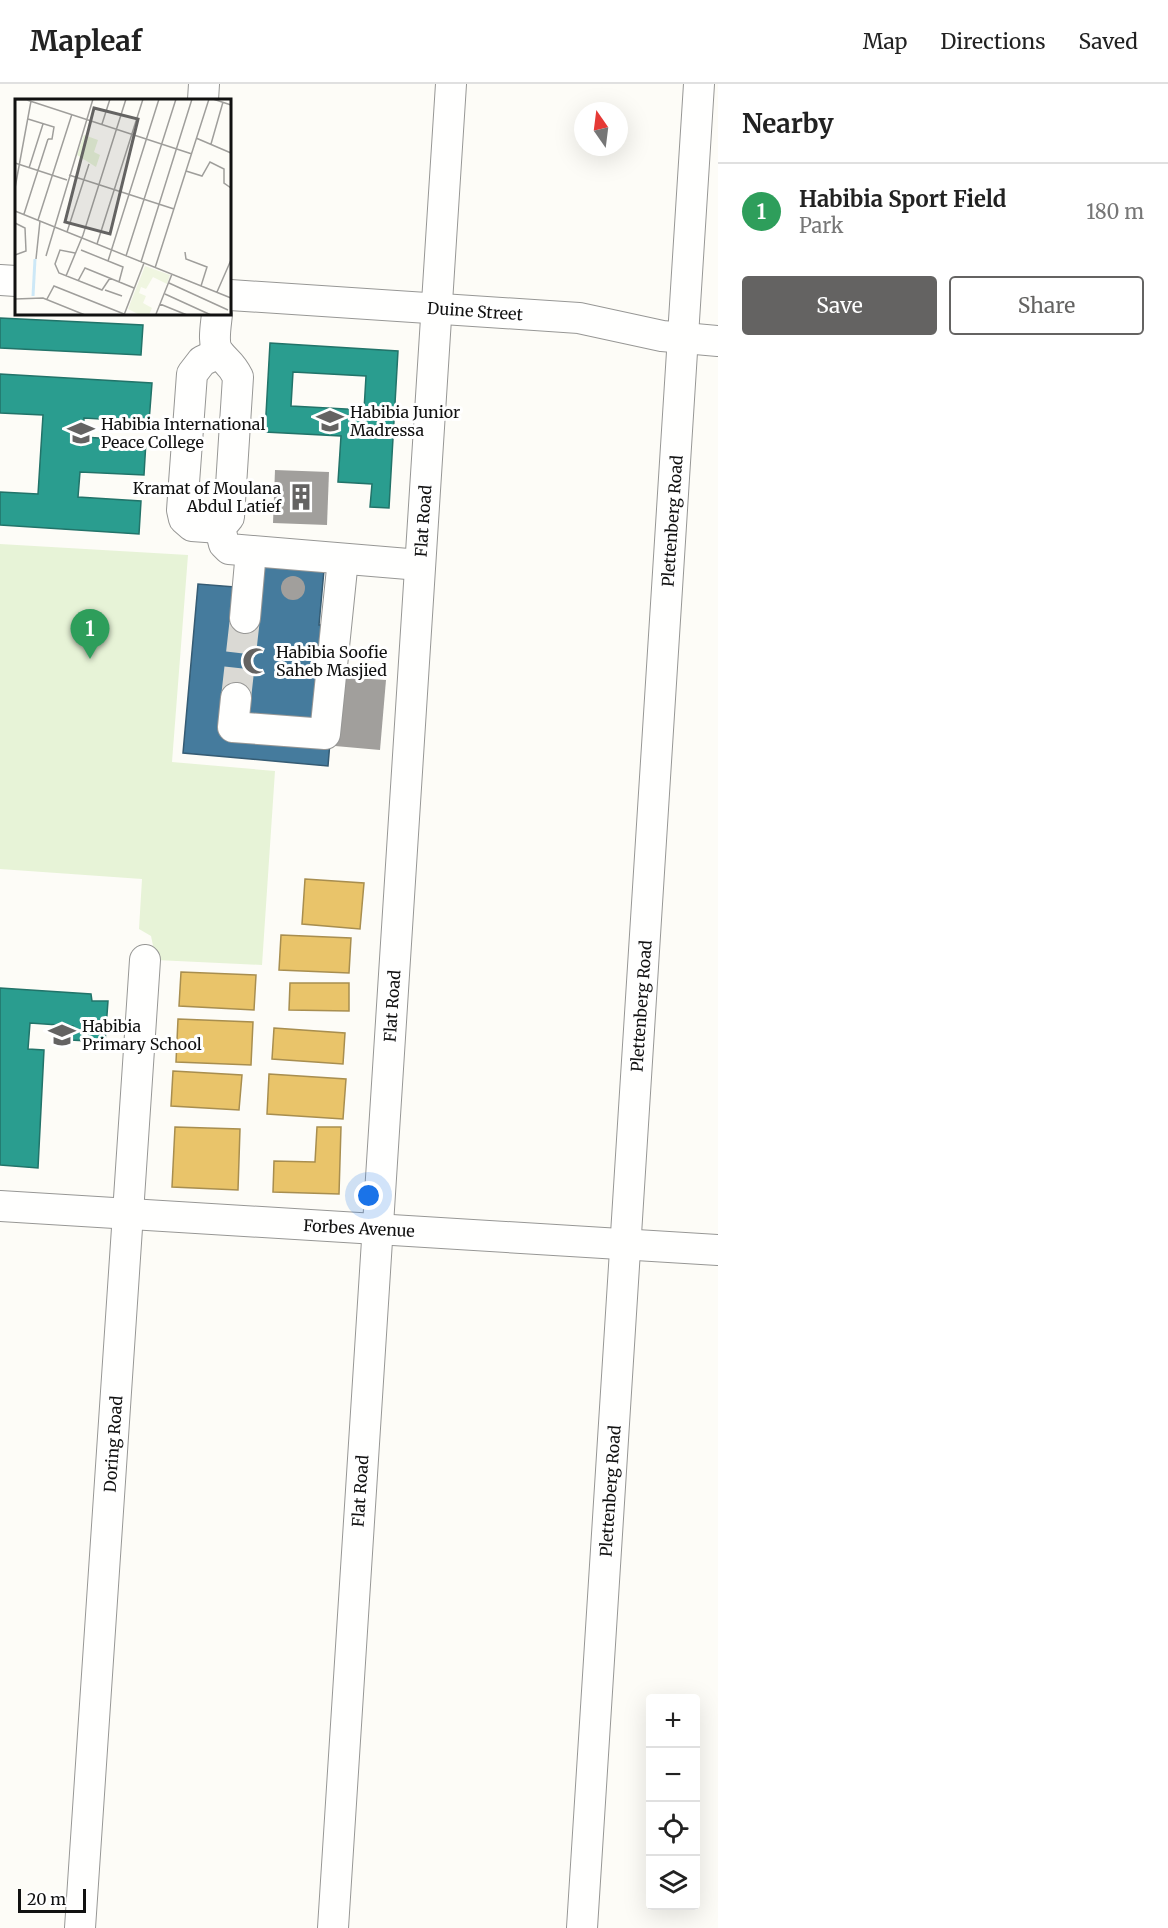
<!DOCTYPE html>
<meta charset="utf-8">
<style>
:root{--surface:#fff;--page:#f6f6f6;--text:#222;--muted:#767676;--line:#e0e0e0;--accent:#646362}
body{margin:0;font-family:Merriweather,serif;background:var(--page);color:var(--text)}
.controls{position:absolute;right:18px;bottom:18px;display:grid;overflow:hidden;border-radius:6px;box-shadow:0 6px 24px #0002}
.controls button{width:54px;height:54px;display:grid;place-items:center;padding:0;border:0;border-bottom:2px solid var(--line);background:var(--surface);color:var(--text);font:30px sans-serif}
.compass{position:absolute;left:574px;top:18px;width:54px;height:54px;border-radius:50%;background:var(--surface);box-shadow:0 6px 24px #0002;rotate:346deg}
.scale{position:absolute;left:18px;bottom:15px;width:68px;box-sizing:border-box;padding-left:6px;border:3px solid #111;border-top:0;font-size:16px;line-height:21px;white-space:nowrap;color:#111;-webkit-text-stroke:4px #fff;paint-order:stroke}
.you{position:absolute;left:369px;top:1112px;width:21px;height:21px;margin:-15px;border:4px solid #fff;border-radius:50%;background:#1a73e8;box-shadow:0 0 0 9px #1a73e833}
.badge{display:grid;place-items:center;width:39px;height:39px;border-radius:50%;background:var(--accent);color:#fff;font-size:20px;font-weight:700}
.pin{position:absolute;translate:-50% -50px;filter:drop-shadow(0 2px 3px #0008)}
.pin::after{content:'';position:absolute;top:32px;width:21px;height:18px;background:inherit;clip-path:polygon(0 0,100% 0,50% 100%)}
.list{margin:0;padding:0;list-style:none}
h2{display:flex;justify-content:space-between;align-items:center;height:78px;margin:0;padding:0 24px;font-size:26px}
h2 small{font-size:20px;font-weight:400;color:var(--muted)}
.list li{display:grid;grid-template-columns:39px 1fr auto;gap:18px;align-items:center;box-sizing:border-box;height:96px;padding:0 24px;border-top:2px solid var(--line)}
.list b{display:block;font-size:22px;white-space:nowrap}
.list p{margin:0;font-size:20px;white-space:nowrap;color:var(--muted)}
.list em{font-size:20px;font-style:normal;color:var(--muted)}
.actions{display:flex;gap:12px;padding:18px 24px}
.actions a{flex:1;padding:14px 0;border:2px solid var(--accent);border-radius:6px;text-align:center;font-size:21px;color:var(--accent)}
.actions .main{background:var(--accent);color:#fff}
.icon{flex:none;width:33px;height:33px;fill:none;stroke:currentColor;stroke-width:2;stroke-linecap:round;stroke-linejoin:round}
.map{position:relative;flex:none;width:718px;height:1844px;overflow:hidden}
header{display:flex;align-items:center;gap:36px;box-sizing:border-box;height:84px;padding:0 30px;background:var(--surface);border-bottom:2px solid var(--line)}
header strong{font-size:28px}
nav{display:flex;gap:33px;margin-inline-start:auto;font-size:21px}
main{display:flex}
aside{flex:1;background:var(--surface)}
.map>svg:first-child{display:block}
.park{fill:#e7f3d7}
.homes{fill:#e9c46a;stroke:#a88e4f;stroke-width:1.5}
.schools{fill:#2a9d8f;stroke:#227369;stroke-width:1.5;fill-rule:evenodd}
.public{fill:#457b9d;stroke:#355b73;stroke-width:1.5}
.building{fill:#a19f9c}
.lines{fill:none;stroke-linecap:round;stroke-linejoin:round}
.minor-tunnel{stroke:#dad9d4;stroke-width:30;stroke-dasharray:30 15;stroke-linecap:butt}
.minor-casing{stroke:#979795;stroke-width:32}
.minor{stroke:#fffffe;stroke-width:30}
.labels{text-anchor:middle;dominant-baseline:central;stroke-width:6;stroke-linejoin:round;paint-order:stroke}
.street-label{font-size:16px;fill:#111;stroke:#fff}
.poi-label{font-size:16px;fill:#111;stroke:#fff;text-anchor:start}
.inset-river{fill:none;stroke:#cde8f7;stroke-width:3}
.inset-road{fill:none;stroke:#9f9e9b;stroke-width:1.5}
.view{fill:#646362;fill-opacity:0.15;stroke:#646362;stroke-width:3}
.inset-edge{fill:none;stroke:#111;stroke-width:3}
</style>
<header>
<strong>Mapleaf</strong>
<nav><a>Map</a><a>Directions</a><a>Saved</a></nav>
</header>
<main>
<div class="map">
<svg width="718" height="1844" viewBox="0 0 718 1844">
<rect width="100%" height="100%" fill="#fdfcf7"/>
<path class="park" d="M0,460L188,471L172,678L275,687L262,881L156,876L151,852L139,845L142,795L0,785Z"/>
<g class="homes">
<path d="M305,795L364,799L360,845L302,840Z"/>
<path d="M281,851L351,854L349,889L279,886Z"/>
<path d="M181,888L256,891L254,926L179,922Z"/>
<path d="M290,899H349V927L289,926Z"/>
<path d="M178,935L253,938L251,981L176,978Z"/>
<path d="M274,944L345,949L343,980L272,975Z"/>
<path d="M173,987L242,991L239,1026L171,1022Z"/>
<path d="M269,990L346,995L343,1035L267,1030Z"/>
<path d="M175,1043L240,1045L238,1106L172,1103Z"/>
<path d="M317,1043H341L339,1110L273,1108L274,1077L315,1078Z"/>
</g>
<g class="schools">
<path d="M0,234L143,241L141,271L0,264Z"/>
<path d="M270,259L398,267L389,424L370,423L372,400L338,398L341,352L265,348ZM293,288L366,292L364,326L291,322Z"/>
<path d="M0,290L152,299L149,338L84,334L83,353L146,357L144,391L80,388L78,413L141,417L139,450L0,441V408L38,410L43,331L0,329Z"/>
<path d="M0,904L91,910L92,917H108L105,958L71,956L73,942L30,939L28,965L44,966L38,1084L0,1081Z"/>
</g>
<path class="public" d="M263,480L324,486L319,541H324L316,637L244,631L330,658L328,682L183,669L198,500L235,503Z"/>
<g class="building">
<path d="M275,386L329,388L327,441L273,439Z"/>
<circle cx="293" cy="504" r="12"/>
<path d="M341,593L386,596L380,666L335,662Z"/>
</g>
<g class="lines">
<path class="minor-tunnel" d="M236,614L245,534"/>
<defs>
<g id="minor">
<path d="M203,16L204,0"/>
<path d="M0,196L16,197"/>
<path d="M230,211L579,234L662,252L718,257"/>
<path d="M217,230C216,241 212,260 219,269C228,280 231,279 238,293L229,433L220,444L224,460L229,465L420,481"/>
<path d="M219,269L202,277L192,290L182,426L184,435L192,442L220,444"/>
<path d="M245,534L251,467"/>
<path d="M236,614L233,643L325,650L343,475"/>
<path d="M0,1122L718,1166"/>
<path d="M80,1844L145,876"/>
<path d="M333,1844L451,0"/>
<path d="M582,1844L699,0"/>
</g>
</defs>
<use href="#minor" class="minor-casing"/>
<use href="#minor" class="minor"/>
</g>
<defs>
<symbol id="school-bare" viewBox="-9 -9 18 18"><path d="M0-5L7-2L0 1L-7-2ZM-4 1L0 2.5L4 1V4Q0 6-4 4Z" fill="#646362" stroke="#fff" stroke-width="2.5" paint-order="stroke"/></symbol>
<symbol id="university-bare" viewBox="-9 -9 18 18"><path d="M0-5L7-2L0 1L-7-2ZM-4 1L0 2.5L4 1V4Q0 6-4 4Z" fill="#646362" stroke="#fff" stroke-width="2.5" paint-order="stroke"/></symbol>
<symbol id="building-bare" viewBox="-9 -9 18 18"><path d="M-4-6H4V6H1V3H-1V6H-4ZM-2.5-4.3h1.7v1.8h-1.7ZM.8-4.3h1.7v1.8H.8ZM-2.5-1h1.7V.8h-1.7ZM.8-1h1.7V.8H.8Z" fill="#646362" stroke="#fff" stroke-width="2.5" paint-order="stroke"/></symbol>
<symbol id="mosque-bare" viewBox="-9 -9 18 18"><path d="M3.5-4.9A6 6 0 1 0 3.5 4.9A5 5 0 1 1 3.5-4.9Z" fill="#646362" stroke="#fff" stroke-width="2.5" paint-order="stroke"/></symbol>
</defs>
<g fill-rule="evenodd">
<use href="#school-bare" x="311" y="318" width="38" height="38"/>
<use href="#university-bare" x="62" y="330" width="38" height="38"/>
<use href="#building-bare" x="282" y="394" width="38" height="38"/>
<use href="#mosque-bare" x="237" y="558" width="38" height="38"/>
<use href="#school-bare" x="43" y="932" width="38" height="38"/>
</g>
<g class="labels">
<g class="street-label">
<text transform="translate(475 227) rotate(4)">Duine Street</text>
<text transform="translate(423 437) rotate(-86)">Flat Road</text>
<text transform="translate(672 437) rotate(-86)">Plettenberg Road</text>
<text transform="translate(392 922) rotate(-86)">Flat Road</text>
<text transform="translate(641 922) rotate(-86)">Plettenberg Road</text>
<text transform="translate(359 1144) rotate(3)">Forbes Avenue</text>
<text transform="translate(113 1360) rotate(-86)">Doring Road</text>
<text transform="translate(360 1407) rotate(-86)">Flat Road</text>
<text transform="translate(610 1407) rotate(-86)">Plettenberg Road</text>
</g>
<g class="poi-label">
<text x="350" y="328">Habibia Junior<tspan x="350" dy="18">Madressa</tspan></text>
<text x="101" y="340">Habibia International<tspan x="101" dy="18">Peace College</tspan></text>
<text x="281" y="404" text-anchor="end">Kramat of Moulana<tspan x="281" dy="18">Abdul Latief</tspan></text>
<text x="276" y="568">Habibia Soofie<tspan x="276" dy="18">Saheb Masjied</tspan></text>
<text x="82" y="942">Habibia<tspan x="82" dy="18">Primary School</tspan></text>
</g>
</g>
<g transform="translate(15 15)">
<rect width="216" height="216" fill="#fdfcf7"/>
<path d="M69,36L83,41L79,53L85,56L81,68L62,56Z" fill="#e7f3d7"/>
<path d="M130,167L155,176L152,185L138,178L131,190L126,188L124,194L131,197L128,204L137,209L134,216H125L113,210Z" fill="#f0f6e1"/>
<path class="inset-river" d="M18,197L20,160"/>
<path class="inset-road" d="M198,0L216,6M0,1H12L177,55M13,20L39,28L37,40H33M87,25L95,0M181,39L216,54M196,45L208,3M0,64L52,81M14,69L28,25M171,72L187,77L195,63L209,70V84L216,89M54,76L159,110M0,89L16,2M0,112L216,199M9,115L33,40M23,121L57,15M0,124L10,129L11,152L0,156M52,133L74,65M82,145L128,0M66,151L108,168L104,183M170,153L171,160L192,168L186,187M60,154L45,151L40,165L44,174L87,191L95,179M31,157L78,0M111,157L161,0M21,160L25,122M93,162L144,0M126,163L177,0M140,169L194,0M51,177L68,136L111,0M63,182L70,169L119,189M154,184L213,211M90,191L107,197M202,193L216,161M150,195L196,216M0,200L28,199L70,216M32,200L39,187L109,215M145,205L172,216M141,215L157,175M109,216L129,164"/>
<path class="view" d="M79,9L123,20L95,135L50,123Z"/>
<rect width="216" height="216" class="inset-edge"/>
</g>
</svg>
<div class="controls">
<button>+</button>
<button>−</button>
<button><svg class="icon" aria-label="locate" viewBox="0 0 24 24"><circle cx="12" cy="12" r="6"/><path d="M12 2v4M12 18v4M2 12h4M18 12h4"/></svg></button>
<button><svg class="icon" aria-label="layers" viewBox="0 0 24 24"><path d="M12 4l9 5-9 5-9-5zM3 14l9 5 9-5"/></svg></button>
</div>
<svg class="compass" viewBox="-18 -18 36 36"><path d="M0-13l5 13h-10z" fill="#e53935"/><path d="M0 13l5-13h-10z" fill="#767676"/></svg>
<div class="scale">20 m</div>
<div class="you"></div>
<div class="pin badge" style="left:90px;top:575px;background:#2e9e5b">1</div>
</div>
<aside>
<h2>Nearby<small></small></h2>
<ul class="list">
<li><span class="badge" style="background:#2e9e5b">1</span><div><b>Habibia Sport Field</b><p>Park</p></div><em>180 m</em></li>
</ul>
<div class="actions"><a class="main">Save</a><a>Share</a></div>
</aside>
</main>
